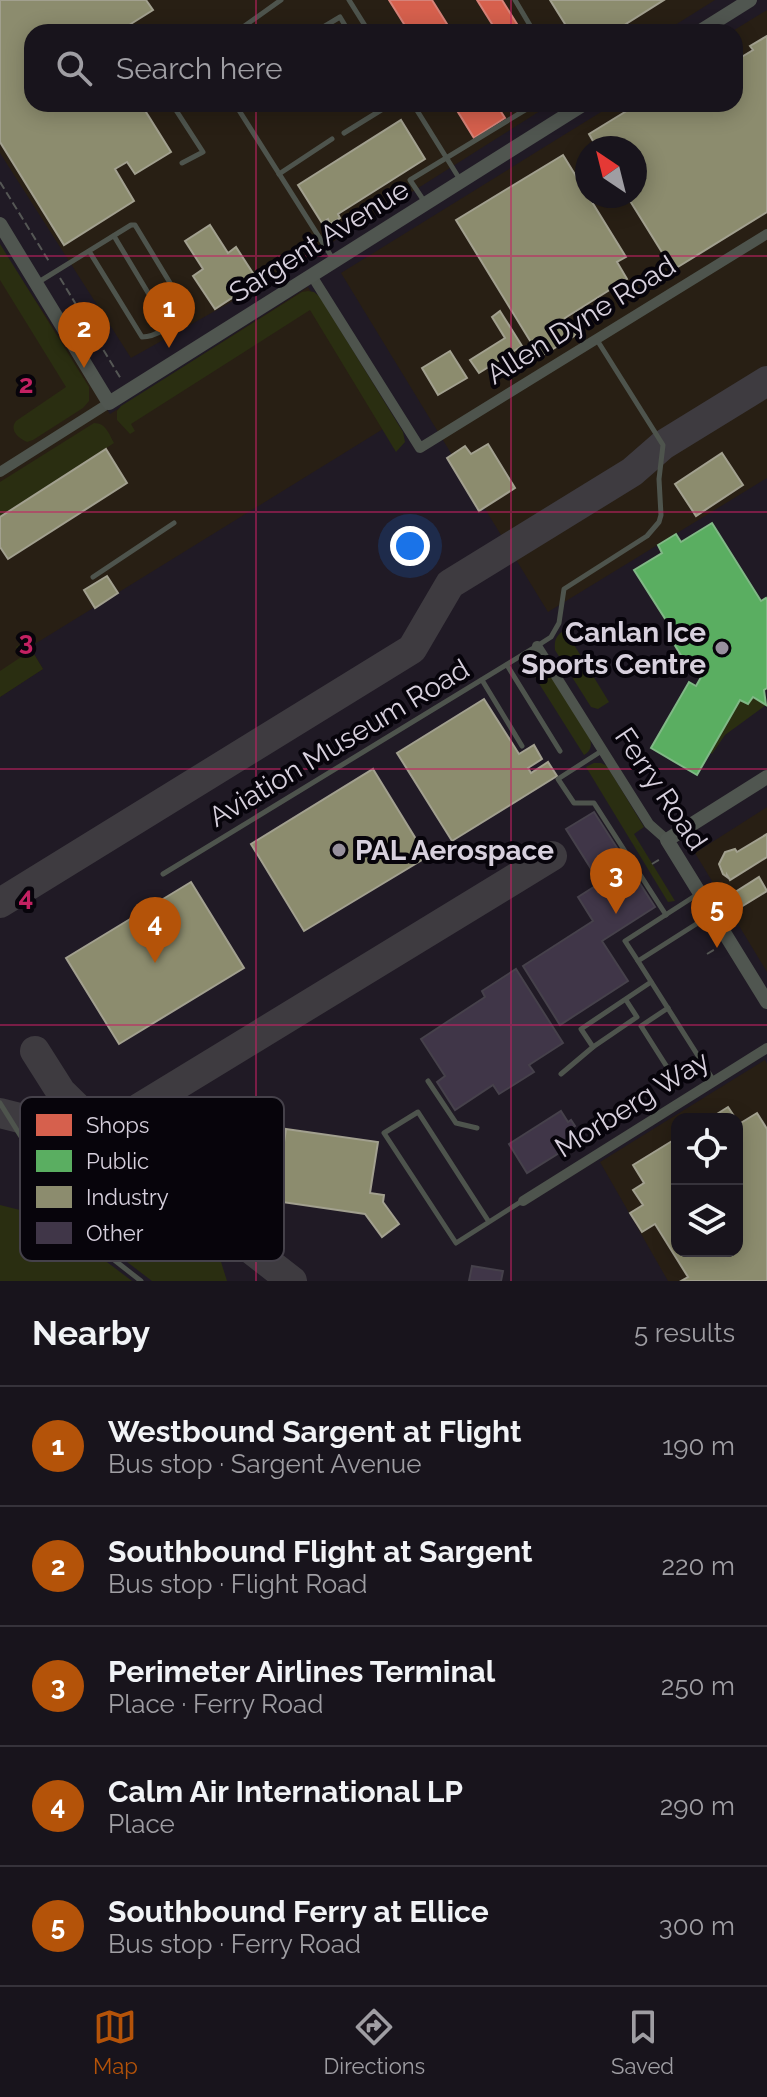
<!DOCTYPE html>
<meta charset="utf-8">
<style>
:root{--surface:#18141c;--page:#252129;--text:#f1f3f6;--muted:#9f9ea3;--line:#36333b;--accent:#b45309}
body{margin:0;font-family:Raleway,sans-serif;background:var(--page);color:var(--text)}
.controls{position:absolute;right:24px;bottom:24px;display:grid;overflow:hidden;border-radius:16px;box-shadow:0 4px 20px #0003}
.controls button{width:72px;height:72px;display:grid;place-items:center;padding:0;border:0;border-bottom:2px solid var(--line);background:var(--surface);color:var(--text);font:40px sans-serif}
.compass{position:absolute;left:575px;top:136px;width:72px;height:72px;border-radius:50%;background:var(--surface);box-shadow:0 4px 20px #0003;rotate:325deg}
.you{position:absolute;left:410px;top:546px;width:28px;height:28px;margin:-20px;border:6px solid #fff;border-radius:50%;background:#1a73e8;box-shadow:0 0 0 12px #1a73e833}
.badge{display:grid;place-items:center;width:52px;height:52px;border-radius:50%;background:var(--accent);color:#fff;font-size:26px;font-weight:700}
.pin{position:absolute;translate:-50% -66px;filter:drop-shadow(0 2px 4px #0008)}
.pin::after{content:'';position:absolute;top:42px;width:28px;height:24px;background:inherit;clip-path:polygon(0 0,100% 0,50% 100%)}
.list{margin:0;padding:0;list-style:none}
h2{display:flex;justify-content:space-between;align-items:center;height:104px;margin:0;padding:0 32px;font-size:34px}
h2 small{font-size:26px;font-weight:400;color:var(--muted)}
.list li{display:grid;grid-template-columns:52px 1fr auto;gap:24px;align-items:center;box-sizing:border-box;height:120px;padding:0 32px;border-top:2px solid var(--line)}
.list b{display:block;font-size:30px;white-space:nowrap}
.list p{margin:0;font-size:26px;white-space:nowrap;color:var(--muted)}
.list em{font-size:26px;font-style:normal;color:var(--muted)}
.icon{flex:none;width:44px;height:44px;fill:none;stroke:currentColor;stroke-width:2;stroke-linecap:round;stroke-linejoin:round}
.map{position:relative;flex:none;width:767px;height:1281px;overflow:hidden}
.search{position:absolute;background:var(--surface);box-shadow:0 4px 20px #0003;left:24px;right:24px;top:24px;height:88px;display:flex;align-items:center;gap:20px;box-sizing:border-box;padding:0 28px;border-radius:24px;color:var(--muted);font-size:30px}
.sheet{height:704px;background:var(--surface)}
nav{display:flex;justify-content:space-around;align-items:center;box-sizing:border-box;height:112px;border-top:2px solid var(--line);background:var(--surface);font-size:22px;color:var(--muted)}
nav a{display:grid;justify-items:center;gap:4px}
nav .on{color:var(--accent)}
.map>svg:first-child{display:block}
.industrial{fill:#281f14;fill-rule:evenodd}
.green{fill:#2a2e11}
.shops{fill:#d6604d;stroke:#d68278;stroke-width:2}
.public{fill:#5aae61;stroke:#80b886;stroke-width:2}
.industry{fill:#8c8c6e;stroke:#a2a08f;stroke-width:2}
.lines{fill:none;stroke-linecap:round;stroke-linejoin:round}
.taxiway{stroke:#3e3b40;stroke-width:30}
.building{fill:#403648;stroke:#46414b;stroke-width:2}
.path{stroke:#555755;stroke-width:2;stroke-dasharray:8 4;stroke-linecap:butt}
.lane{stroke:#4e544d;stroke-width:5}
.street{stroke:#4e544d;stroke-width:10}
.secondary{stroke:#505650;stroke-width:14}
.grid{fill:none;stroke:#c32162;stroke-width:2;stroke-opacity:0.55}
.poi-dot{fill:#97909d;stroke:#07040b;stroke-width:3}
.labels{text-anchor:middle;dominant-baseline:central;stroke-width:8;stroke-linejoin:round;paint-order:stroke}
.street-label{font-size:28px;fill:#d7d0dd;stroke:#07040b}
.poi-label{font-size:28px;font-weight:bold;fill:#d7d0dd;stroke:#07040b;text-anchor:end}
.key{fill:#07040b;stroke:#45414a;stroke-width:2}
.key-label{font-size:22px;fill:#d7d0dd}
.grid-label{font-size:26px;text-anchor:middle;font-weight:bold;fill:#c32162;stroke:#07040b;stroke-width:8;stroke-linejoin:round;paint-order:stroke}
</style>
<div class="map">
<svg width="767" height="1281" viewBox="0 0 767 1281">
<rect width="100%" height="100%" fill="#201a25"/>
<g class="industrial">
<path d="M0,0H715L664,32H32V104H551L290,269L131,358L0,153Z"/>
<path d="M767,10V478L548,612L341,273L614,104H735V32H731ZM587,148H635V196H587Z"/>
<path d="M0,246L110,414L308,287L396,421L30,647L43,669L0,697Z"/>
<path d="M767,807V972L695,853Z"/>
<path d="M765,1060L767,1064V1281H668L600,1162ZM677,1119H737V1251H677Z"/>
</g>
<g class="green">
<path d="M0,244L89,387V401L83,408L33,440L27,442C18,438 9,430 16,421L66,387L0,280Z"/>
<path d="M308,291L314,292L320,297L403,432L405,442L396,452L310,310L131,424L135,431L130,434L117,420V411L121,406L302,292Z"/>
<path d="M94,423C106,423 109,434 114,443L0,517V482Z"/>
<path d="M565,630L609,702L598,709L591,707L555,650C554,640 556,635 565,630Z"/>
<path d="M26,641L43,669L0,697V671L21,657L16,647Z"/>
<path d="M539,662L544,664L590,738C592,745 591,751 584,755L533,674L525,678L522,672L529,664Z"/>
<path d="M753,697L766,705L725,735L712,754L710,752L740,700L747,704Z"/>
<path d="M594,763H601L607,766L644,827L634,834L675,901L668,902L586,767Z"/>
<path d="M133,1189L145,1190L211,1240L213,1250L217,1249L227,1281H152L97,1239L81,1219Z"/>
<path d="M0,1205L64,1221L69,1229L72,1228L91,1250L132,1281H0Z"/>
</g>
<g class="shops">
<path d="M389,0H432L452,32H409Z"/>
<path d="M477,0H502L522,32H497Z"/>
<path d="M453,104H496L505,118L474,138Z"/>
</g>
<path class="public" d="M712,523L761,601L766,598L767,600V688L764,690L766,705L753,697L748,704L740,700L697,775L651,748L689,682L696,686L704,672L696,667L693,669L685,665L684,657H682L671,639L676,636L634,570L662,553L658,545L676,534L681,542Z"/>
<g class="industry">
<path d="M0,0H146L153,10L126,27L129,32H32V104H77L79,107L83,104H141L171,152L135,174L127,162L115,169L134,201L64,245L0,142Z"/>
<path d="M550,0H664L626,24L630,29L624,32H570Z"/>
<path d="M767,36V212L673,270L627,196H635V148H597L589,134L638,104H735V61L753,50L750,46Z"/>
<path d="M401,120L425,159L338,214L340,218L330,224L328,219L322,223L298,185Z"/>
<path d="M563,155L626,257L617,262L627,279L565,318L576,335L540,357L456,220Z"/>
<path d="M210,225L228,253L236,247L258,281L215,309L193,276L203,269L185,241Z"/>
<path d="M500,311L522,346L479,373L470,360L505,338L492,317Z"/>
<path d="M450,351L467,378L438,395L422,368Z"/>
<path d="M488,444L515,488L479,511L447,458L465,446L471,454Z"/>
<path d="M106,449L127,483L8,559L0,547V517Z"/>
<path d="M722,453L743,485L696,516L675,484Z"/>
<path d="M107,576L118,593L95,608L84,590Z"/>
<path d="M484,699L519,754L534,745L542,759L528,768L531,773L548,762L557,776L452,841L397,753Z"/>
<path d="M373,769L427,857L304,931L251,844Z"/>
<path d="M767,834V857L730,880L727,875V877L723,874L719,864L725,852L735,849L737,852Z"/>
<path d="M759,877L767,891L741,907L732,894Z"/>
<path d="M191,882L244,968L119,1044L66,958Z"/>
<path d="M728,1107L736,1119H709Z"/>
<path d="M757,1113L767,1129V1281H681L688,1277L655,1224L642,1232L630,1213L643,1205L633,1190L644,1183L633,1165L677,1138V1251H737V1121L739,1124Z"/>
<path d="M286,1129L378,1142L370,1193L384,1195L383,1202L399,1224L382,1237L365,1214L268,1200L269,1193L276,1194Z"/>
</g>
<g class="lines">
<g class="taxiway">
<path d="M0,903L412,649L450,584L632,472L663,445L767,381"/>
<path d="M35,1051L61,1092L108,1138"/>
<path d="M0,1113L79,1133L100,1130L113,1124L552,856"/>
<path d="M79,1133L102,1140L135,1159L292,1281"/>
</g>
</g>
<g class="building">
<path d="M594,812L655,907L602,941L628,981L560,1025L523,966L593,921L578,897L600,883L566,829Z"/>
<path d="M516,969L563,1043L529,1065L534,1072L499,1094L493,1085L455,1110L437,1082L445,1076L421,1039L485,997L482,991Z"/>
<path d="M561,1111L568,1122L571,1120L575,1126L572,1128L580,1140L527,1173L509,1144Z"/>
<path d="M472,1266L503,1271L501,1281H469Z"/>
</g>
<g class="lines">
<g class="path">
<path d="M0,182L50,263"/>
<path d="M60,278L121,379"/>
<path d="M652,864L662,858"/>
<path d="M707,954L717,948"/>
</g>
<g class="lane">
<path d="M349,0L369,32"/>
<path d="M515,0L534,32"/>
<path d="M236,32L281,0"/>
<path d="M315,32L340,17L349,32"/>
<path d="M172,104L203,152L182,163"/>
<path d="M235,104L333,259"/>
<path d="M413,104L459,178"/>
<path d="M344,133L391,104"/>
<path d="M279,174L332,139"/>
<path d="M424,201L410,180L535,104"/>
<path d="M114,236L168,326"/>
<path d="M37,283L131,225H135L184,306V314C175,324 156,337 142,337L89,251"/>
<path d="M93,577L174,523"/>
<path d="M507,665L560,751"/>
<path d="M482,680L522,746"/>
<path d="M603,750L558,779L574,803H594L666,915"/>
<path d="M163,874L537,646L551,637L559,623L564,589L647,536L659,522L661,515L659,479L663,445L597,340"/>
<path d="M712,914L638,961L714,1081"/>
<path d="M638,961L625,941L698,894"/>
<path d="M668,1008L641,1026L674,1078"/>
<path d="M593,1047L581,1029L651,982"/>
<path d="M561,1074L593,1047L637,1017L626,1000"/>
<path d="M428,1081L456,1123L477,1128"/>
<path d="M0,1103L75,1223L90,1241L141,1281"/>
<path d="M489,1222L418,1112L384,1133L456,1243L522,1201"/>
</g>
<g class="street">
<path d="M312,276L420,448L767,234"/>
<path d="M0,472L109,403"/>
<path d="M537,646L649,824L667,840"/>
<path d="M523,1201L767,1048"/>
</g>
<g class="secondary">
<path d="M699,32L750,0"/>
<path d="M0,224L109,403L584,104"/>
<path d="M767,777L667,840L767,1002"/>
</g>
</g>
<path class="grid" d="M256,0V32M511,0V32M256,104V1281M511,104V1281M0,256H767M0,512H767M0,769H767M0,1025H767"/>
<g class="poi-dot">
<circle cx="722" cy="648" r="8"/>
<circle cx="339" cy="850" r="8"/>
</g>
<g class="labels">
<g class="street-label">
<text transform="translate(319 241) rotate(-32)">Sargent Avenue</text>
<text transform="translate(581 320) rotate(-32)">Allen Dyne Road</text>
<text transform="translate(339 743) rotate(-31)">Aviation Museum Road</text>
<text transform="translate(661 789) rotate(56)">Ferry Road</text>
<text transform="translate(632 1104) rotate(-32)">Morberg Way</text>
</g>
<g class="poi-label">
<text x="706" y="632">Canlan Ice<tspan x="706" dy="32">Sports Centre</tspan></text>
<text x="355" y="850" text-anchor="start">PAL Aerospace</text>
</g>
</g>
<rect x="20" y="1097" width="264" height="164" rx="12" class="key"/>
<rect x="36" y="1114" width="36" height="22" fill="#d6604d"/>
<rect x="36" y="1150" width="36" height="22" fill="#5aae61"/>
<rect x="36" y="1186" width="36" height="22" fill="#8c8c6e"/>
<rect x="36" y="1222" width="36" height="22" fill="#403648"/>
<g class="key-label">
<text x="86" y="1133">Shops</text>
<text x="86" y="1169">Public</text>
<text x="86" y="1205">Industry</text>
<text x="86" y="1241">Other</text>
</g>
<g class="grid-label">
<text x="26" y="393">2</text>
<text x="26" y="650">3</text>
<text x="26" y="906">4</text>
</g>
</svg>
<div class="controls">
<button><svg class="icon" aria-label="locate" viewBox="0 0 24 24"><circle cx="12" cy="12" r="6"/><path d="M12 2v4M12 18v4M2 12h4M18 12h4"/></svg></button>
<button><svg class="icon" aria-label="layers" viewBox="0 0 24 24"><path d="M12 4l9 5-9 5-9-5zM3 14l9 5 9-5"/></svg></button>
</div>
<svg class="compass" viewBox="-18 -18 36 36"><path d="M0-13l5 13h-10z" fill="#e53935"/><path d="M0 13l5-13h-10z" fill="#9f9ea3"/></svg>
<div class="you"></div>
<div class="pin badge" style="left:169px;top:348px">1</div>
<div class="pin badge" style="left:84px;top:368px">2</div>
<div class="pin badge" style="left:616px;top:914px">3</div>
<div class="pin badge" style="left:155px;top:963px">4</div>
<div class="pin badge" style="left:717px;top:948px">5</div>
<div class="search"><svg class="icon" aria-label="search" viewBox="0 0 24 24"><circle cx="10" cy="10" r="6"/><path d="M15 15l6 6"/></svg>Search here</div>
</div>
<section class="sheet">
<h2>Nearby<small>5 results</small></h2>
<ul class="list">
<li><span class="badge">1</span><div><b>Westbound Sargent at Flight</b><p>Bus stop · Sargent Avenue</p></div><em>190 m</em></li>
<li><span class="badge">2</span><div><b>Southbound Flight at Sargent</b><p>Bus stop · Flight Road</p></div><em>220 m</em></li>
<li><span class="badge">3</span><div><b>Perimeter Airlines Terminal</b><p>Place · Ferry Road</p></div><em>250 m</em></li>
<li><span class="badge">4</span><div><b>Calm Air International LP</b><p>Place</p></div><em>290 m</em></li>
<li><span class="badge">5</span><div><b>Southbound Ferry at Ellice</b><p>Bus stop · Ferry Road</p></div><em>300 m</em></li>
</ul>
</section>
<nav>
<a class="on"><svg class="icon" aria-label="map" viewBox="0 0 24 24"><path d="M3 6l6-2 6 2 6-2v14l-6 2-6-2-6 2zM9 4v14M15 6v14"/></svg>Map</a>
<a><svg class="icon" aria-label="directions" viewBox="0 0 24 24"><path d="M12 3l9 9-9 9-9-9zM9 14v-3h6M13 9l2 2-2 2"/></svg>Directions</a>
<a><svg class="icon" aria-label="saved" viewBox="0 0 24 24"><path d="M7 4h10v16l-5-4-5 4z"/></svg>Saved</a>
</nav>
